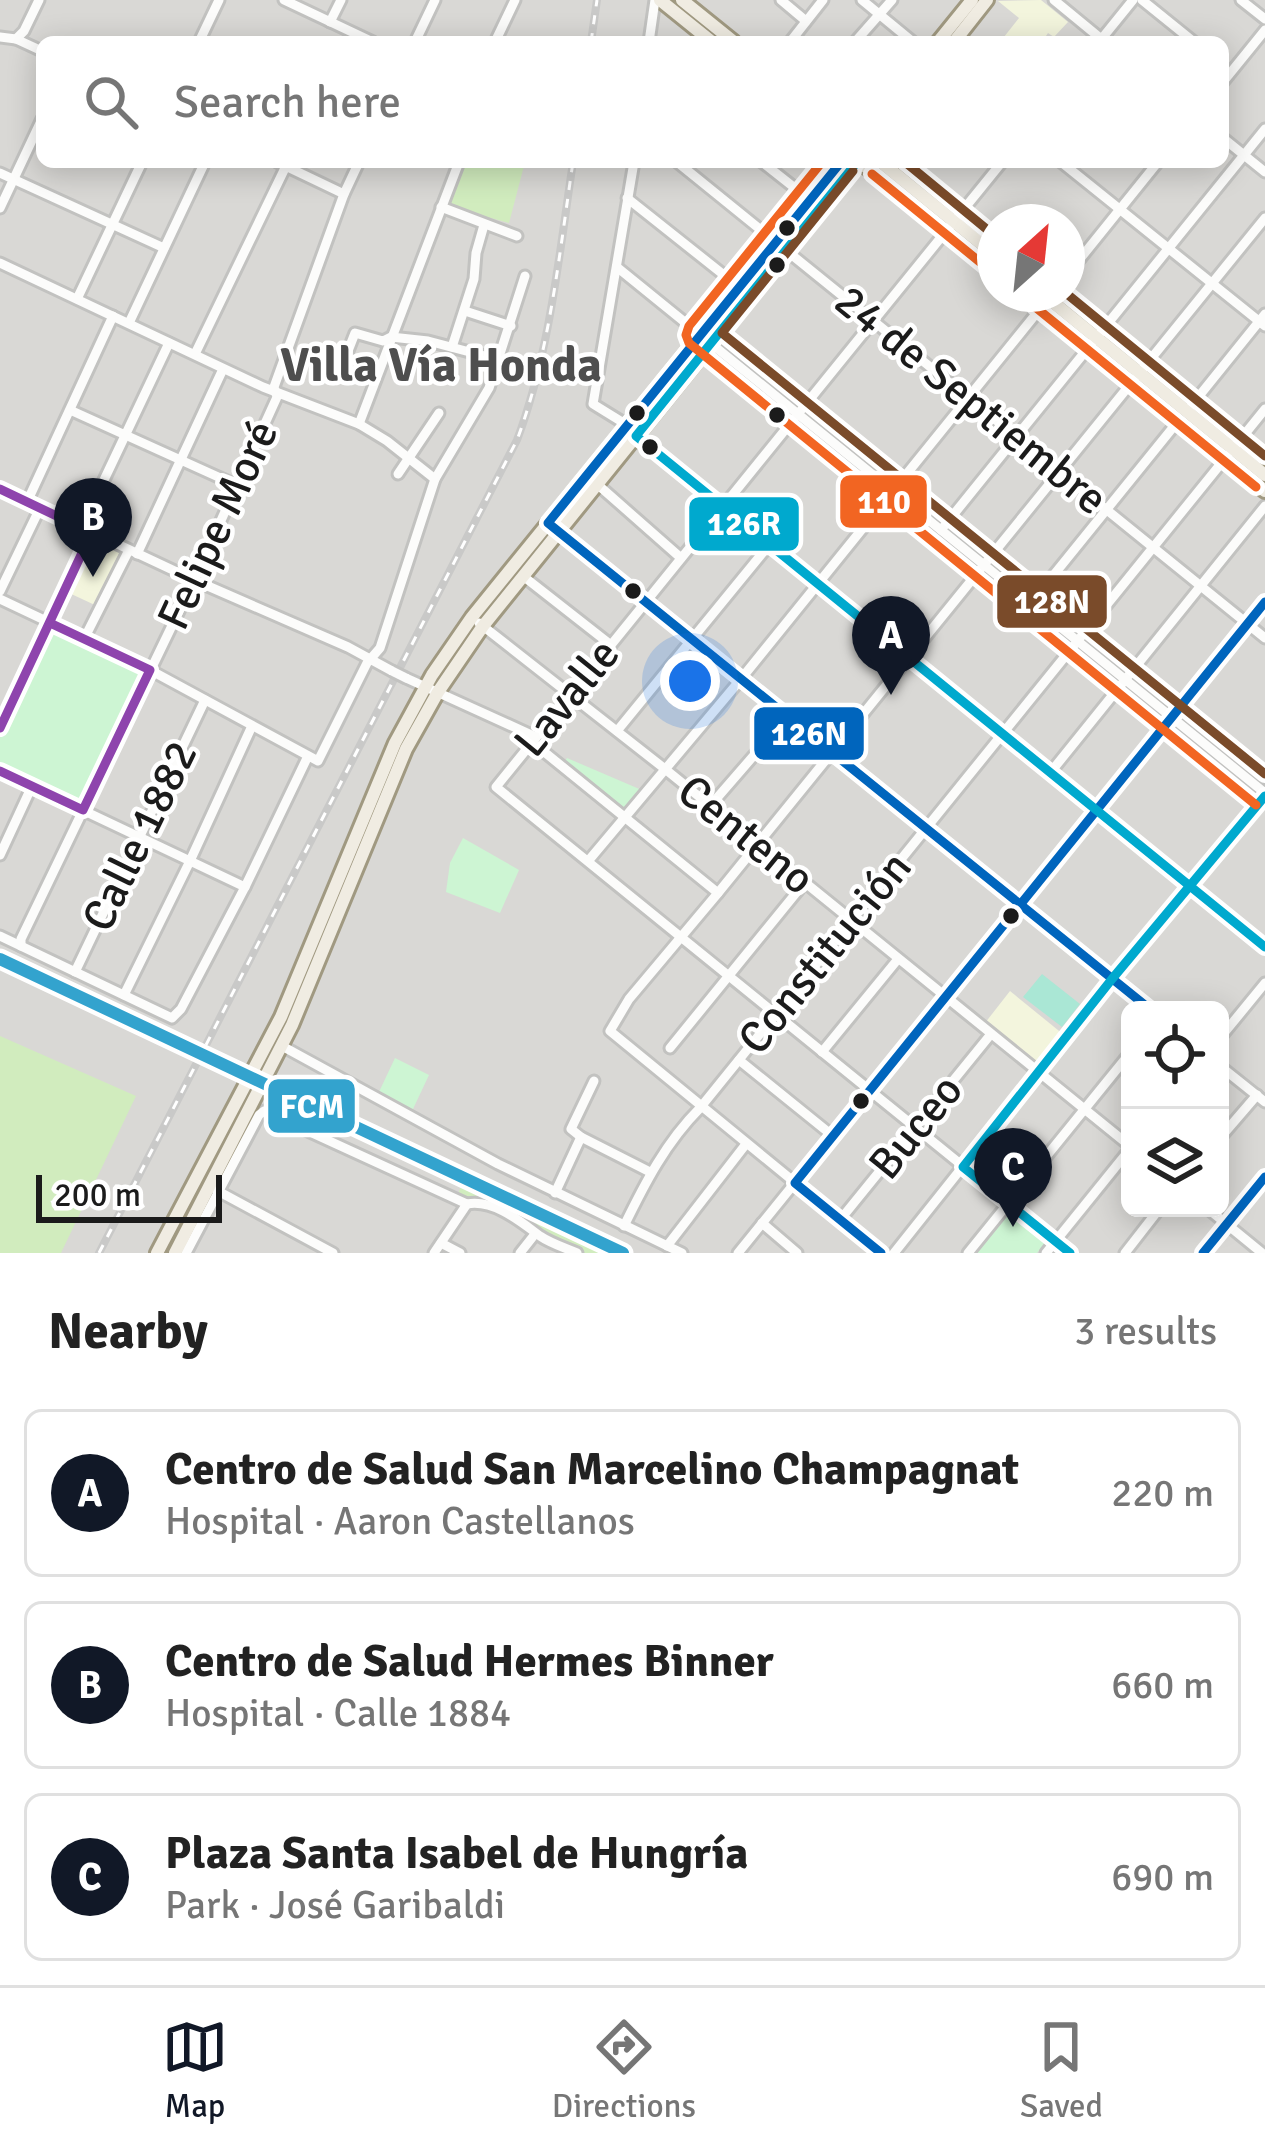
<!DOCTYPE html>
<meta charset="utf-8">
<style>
:root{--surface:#fff;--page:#f2f2f2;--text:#222;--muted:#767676;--line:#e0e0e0;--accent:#111827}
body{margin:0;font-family:Signika,sans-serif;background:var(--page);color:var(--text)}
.controls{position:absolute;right:36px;bottom:36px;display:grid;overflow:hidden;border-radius:18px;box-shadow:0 6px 30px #0003}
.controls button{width:108px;height:108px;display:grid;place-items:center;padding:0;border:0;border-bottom:3px solid var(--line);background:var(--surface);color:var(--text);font:60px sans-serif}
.compass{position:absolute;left:977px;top:204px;width:108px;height:108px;border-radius:50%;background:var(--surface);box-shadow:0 6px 30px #0003;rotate:27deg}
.scale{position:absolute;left:36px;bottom:30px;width:186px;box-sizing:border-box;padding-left:12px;border:6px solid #1b1b1b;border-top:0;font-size:33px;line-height:42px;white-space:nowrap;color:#1b1b1b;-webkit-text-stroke:9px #fff;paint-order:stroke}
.you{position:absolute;left:690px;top:681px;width:42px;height:42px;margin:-30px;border:9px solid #fff;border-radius:50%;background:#1a73e8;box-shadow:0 0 0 18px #1a73e833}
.badge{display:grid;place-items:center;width:78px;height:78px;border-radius:50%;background:var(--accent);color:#fff;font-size:39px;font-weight:700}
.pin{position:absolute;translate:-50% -99px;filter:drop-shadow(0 3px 6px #0008)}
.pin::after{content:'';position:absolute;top:63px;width:42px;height:36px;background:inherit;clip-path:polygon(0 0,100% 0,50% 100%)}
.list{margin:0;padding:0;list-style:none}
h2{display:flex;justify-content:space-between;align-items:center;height:156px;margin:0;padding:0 48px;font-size:51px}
h2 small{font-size:39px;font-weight:400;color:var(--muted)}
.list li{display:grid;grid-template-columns:78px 1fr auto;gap:36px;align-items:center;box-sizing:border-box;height:168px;margin:0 24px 24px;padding:0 24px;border:3px solid var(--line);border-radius:18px}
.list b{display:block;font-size:45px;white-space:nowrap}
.list p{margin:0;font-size:39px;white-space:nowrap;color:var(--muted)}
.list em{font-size:39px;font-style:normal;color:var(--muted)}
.icon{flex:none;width:66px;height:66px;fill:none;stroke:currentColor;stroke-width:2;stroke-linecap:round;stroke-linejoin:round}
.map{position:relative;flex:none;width:1265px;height:1253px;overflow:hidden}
.search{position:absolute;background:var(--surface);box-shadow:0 6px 30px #0003;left:36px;right:36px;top:36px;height:132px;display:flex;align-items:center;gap:30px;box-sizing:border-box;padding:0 42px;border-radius:18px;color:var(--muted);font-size:45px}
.sheet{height:732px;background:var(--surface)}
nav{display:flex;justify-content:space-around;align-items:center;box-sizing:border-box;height:168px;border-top:3px solid var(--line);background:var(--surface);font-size:33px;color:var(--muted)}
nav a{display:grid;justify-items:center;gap:6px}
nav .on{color:var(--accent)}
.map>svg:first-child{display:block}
.residential{fill:#d9d8d5;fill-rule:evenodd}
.industrial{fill:#e9dce2}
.education{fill:#f3f5dd}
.grass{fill:#d1ecbe}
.park{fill:#cdf5d3}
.pitch{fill:#aae7d5}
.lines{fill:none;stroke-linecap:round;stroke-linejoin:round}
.minor-casing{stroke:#c2c2c0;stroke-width:15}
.major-casing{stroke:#a09981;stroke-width:18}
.minor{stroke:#fcfcfb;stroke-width:9}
.major{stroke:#f0ece2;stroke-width:12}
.rail-casing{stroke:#c9c9c8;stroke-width:8}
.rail{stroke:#fff;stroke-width:3;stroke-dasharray:9;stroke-linecap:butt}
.minor-bridge-casing{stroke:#c2c2c0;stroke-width:15;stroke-linecap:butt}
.minor-bridge{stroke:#fcfcfb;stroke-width:9}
.bus-1-casing{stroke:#fff;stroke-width:18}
.bus-2-casing{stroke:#fff;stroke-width:18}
.bus-3-casing{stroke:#fff;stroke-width:18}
.bus-4-casing{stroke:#fff;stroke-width:18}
.bus-5-casing{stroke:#fff;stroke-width:18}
.bus-1{stroke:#0065bd;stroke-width:9}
.bus-2{stroke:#00a9ce;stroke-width:9}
.bus-3{stroke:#f26522;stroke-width:9}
.bus-4{stroke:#7a4b2a;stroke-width:9}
.bus-5{stroke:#8e44ad;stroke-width:9}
.rail-1-casing{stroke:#fff;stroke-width:21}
.rail-1{stroke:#33a3ce;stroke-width:12}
.bus-dot{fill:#1b1b1b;stroke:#fff;stroke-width:4.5}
.labels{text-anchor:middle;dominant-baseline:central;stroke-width:9;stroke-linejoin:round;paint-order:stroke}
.street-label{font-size:45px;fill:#1b1b1b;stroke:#fff}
.neighbourhood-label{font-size:48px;font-weight:bold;fill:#4e4e4e;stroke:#fff}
.line-badge{stroke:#fff;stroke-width:4.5}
.badge-label{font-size:33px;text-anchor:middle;font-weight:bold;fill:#fff}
</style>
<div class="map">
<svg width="1265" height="1253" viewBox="0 0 1265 1253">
<rect width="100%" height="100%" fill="#eae9e4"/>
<path class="residential" d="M0,0H1265V1253H0ZM42,42H1223V162H42ZM995,222H1067V294H995ZM1130,1010H1220V1208H1130Z"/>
<path class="industrial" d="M271,1084L628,1253H610L267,1093Z"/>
<g class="education">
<path d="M1041,0L1068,22L1054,37L1048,33L1042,42H1000L1019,18L998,1Z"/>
<path d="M97,540L123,552L97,606L67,592L86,551L94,541Z"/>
<path d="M1010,991L1064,1035L1039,1067L985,1023Z"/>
</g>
<g class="grass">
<path d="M464,162H525L509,223L447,206Z"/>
<path d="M0,1036L136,1096L61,1253H0Z"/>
<path d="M462,1184L610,1253H581L541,1234L538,1228L480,1200L469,1202L457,1196Z"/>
</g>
<g class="park">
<path d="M50,623L150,670L83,810L0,771V728Z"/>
<path d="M567,758L644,791L630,809L624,810L564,763Z"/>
<path d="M463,838L519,870L500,913L446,892L450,863Z"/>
<path d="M395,1058L429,1075L413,1109L410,1111L378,1094Z"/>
<path d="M1011,1211L1046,1242L1037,1253H975Z"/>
</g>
<path class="pitch" d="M1042,974L1080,1004L1062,1027L1023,997Z"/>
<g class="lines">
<defs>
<g id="minor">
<path d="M284,0L373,42"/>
<path d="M781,0L806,21"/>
<path d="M862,0L913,42"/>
<path d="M1054,0L1105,42"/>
<path d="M1142,0L1194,42"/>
<path d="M1241,0L1265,19"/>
<path d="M330,22L341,0"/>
<path d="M0,37L16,39L42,51"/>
<path d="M16,39L24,31L39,0"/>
<path d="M199,42L219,0"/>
<path d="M415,42L435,0"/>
<path d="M495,42L515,0"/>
<path d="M649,42L655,0"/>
<path d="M790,42L823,0"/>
<path d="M855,42L892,0"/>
<path d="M1099,42L1133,0"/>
<path d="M1223,82L1265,30"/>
<path d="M1223,138L1265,172"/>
<path d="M277,162L344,194"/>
<path d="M634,162L593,404L627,425L636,436L1265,947"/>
<path d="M677,162L1265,638"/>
<path d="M762,162L810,200"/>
<path d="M1002,162L496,787L1070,1253"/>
<path d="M1061,162L1265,326"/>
<path d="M0,173L164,248"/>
<path d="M627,198L739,287"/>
<path d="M441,207L517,236"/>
<path d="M0,208L42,119"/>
<path d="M0,263L263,387L359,424L387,441L435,479"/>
<path d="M618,268L1265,793"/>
<path d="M1067,275L1158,162"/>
<path d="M77,299L142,162"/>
<path d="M465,311L511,326"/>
<path d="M129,323L205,162"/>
<path d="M452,347L474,279L476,253L484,225"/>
<path d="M195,354L286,166"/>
<path d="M346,356L355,333L383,341L391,337L428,341L500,360"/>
<path d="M70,410L236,485"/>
<path d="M1187,411L1265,314"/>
<path d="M359,424L459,162"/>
<path d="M398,474L439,413"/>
<path d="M597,484L681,558"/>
<path d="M0,489L194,580L348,647L392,671"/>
<path d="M27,502L113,316"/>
<path d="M557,530L1151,1010"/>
<path d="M941,530L1265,129"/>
<path d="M137,554L223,369"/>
<path d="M523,576L611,645"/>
<path d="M0,591L40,508"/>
<path d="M0,599L150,670L318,761L367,663L380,648L435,479L489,388L525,276"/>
<path d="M1031,603L1179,420"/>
<path d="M479,623L665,769L1130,1146"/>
<path d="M84,639L129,550"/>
<path d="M406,678L536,737"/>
<path d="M0,728L89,538L85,520L169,343"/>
<path d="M617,731L769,545"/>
<path d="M532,742L718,893"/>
<path d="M0,771L245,887"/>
<path d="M1050,773L1265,506"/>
<path d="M710,806L788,716"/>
<path d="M0,855L32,786"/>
<path d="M589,860L741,679L1052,294"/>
<path d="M0,936L172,1018L181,1009L245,887L308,756"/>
<path d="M21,946V939L194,580L277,397L274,387L344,194L359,162"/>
<path d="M75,972L205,700"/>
<path d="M124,995L190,861L252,726"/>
<path d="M1220,1038L1265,983"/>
<path d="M282,1046L498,1164L682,1253"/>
<path d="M670,1048L805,882"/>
<path d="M822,1052L898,959"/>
<path d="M739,1060L833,1136"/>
<path d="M1220,1066L1265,1102"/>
<path d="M594,1081L571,1129L581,1137L650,1172"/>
<path d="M1220,1138L1257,1095"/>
<path d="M216,1190L333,1253"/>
<path d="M555,1193L581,1137"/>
<path d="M1207,1208L1262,1253"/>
<path d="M840,1220L991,1034"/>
<path d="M762,1223L797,1253"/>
<path d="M624,1226C645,1183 666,1142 700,1108L1265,409"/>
<path d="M441,1243L460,1253"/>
<path d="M667,1246L746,1144"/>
<path d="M186,1253L259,1115L264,1111L467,1204C494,1199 521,1222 540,1236C550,1243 565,1248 577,1253"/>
<path d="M434,1253L467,1204"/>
<path d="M520,1253L535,1234"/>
<path d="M738,1253L1265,602"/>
<path d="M881,1253L610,1031L629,999L718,893L1265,218"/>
<path d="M894,1253L1112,979L1265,796"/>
<path d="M968,1253L1130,1053"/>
<path d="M1046,1253L1130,1149"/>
<path d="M1125,1253L1160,1208"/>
<path d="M1203,1253L1265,1177"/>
</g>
<g id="major">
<path d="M660,0L712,42"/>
<path d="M682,0L734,42"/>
<path d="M938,42L972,0"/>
<path d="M954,42L987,0"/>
<path d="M860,162L995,271"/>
<path d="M881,162L995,255"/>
<path d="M1023,294L1265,491"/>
<path d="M1043,294L1265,475"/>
<path d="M157,1253L281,1017L395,743L432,675L472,617L841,162"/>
<path d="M175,1253L292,1025L406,749L438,692L483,626L857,162"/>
</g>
</defs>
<use href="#minor" class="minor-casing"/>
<use href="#major" class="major-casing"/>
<use href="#minor" class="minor"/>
<use href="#major" class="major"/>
<defs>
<g id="rail">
<path d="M591,42L597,0"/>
<path d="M99,1253L517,440C550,352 559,255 573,162"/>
</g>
</defs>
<use href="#rail" class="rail-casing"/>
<use href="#rail" class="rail"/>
<defs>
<path id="minor-bridge" d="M392,671L406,678"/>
</defs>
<use href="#minor-bridge" class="minor-bridge-casing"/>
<use href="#minor-bridge" class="minor-bridge"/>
<defs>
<g id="bus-1">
<path d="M841,162L548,523L1151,1010"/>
<path d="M881,1253L795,1183L1265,602"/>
<path d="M1203,1253L1265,1177"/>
</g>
<g id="bus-2">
<path d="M857,162L636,436L1265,947"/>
<path d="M1070,1253L963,1167L1112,979L1265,796"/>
</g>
<g id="bus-3">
<path d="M822,162L689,326L686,335L689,343L1256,805"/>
<path d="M872,174L986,267"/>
<path d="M1034,306L1256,487"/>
</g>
<g id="bus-4">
<path d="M905,162L995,236"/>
<path d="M853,171L722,333L1265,774"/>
<path d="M1067,294L1265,456"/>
</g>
<g id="bus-5">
<path d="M0,489L88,531"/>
<path d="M0,728L89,538L88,531"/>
<path d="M0,771L83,810L150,670L50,623"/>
</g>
</defs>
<use href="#bus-1" class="bus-1-casing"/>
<use href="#bus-2" class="bus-2-casing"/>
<use href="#bus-3" class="bus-3-casing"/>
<use href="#bus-4" class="bus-4-casing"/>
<use href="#bus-5" class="bus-5-casing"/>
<use href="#bus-1" class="bus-1"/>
<use href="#bus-2" class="bus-2"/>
<use href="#bus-3" class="bus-3"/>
<use href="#bus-4" class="bus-4"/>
<use href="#bus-5" class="bus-5"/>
<defs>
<path id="rail-1" d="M0,959L623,1253"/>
</defs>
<use href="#rail-1" class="rail-1-casing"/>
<use href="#rail-1" class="rail-1"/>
</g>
<g class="bus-dot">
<circle cx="787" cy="228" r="10"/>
<circle cx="777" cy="265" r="10"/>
<circle cx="637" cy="413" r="10"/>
<circle cx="777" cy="415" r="10"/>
<circle cx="650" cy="447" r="10"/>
<circle cx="633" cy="591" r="10"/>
<circle cx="1011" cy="916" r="10"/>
<circle cx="861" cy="1101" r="10"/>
</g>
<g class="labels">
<g class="street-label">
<text transform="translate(971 400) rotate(39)">24 de Septiembre</text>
<text transform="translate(218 525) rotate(-65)">Felipe Moré</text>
<text transform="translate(567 698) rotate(-51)">Lavalle</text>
<text transform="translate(746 835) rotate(39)">Centeno</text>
<text transform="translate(140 836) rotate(-64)">Calle 1882</text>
<text transform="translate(825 953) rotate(-51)">Constitución</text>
<text transform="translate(916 1127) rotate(-51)">Buceo</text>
</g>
<g class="neighbourhood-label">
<text x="441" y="365">Villa Vía Honda</text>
</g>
</g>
<g class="line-badge">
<rect x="838" y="473" width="91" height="57" rx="12" fill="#f26522"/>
<rect x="687" y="495" width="114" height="58" rx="12" fill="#00a9ce"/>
<rect x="995" y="573" width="114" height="57" rx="12" fill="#7a4b2a"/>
<rect x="752" y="705" width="114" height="57" rx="12" fill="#0065bd"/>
<rect x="266" y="1077" width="91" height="58" rx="12" fill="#33a3ce"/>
</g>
<g class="badge-label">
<text x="884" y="513">110</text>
<text x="744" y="535">126R</text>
<text x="1052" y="613">128N</text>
<text x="809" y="745">126N</text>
<text x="312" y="1118">FCM</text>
</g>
</svg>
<div class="controls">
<button><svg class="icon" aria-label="locate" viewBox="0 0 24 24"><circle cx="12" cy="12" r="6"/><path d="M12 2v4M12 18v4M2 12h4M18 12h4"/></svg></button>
<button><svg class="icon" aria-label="layers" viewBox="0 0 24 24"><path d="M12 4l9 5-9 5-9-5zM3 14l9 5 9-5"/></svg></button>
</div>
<svg class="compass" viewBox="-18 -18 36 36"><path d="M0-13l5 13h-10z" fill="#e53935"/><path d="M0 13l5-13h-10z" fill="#767676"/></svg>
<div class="scale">200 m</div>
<div class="you"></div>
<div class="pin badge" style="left:891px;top:695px">A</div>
<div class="pin badge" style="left:93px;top:577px">B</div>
<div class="pin badge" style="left:1013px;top:1227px">C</div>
<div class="search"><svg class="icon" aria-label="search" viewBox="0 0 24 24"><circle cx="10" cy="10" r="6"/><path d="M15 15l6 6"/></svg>Search here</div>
</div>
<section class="sheet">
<h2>Nearby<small>3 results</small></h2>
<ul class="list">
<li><span class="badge">A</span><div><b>Centro de Salud San Marcelino Champagnat</b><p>Hospital · Aaron Castellanos</p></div><em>220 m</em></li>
<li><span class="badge">B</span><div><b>Centro de Salud Hermes Binner</b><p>Hospital · Calle 1884</p></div><em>660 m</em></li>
<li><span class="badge">C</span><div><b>Plaza Santa Isabel de Hungría</b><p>Park · José Garibaldi</p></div><em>690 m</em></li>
</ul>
</section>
<nav>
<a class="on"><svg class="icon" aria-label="map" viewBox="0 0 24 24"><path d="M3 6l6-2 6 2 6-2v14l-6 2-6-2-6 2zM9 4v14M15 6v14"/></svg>Map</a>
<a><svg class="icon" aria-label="directions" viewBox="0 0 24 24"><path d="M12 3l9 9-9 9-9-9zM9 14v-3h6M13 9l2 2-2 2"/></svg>Directions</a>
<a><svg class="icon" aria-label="saved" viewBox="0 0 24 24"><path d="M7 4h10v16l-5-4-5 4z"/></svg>Saved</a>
</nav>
